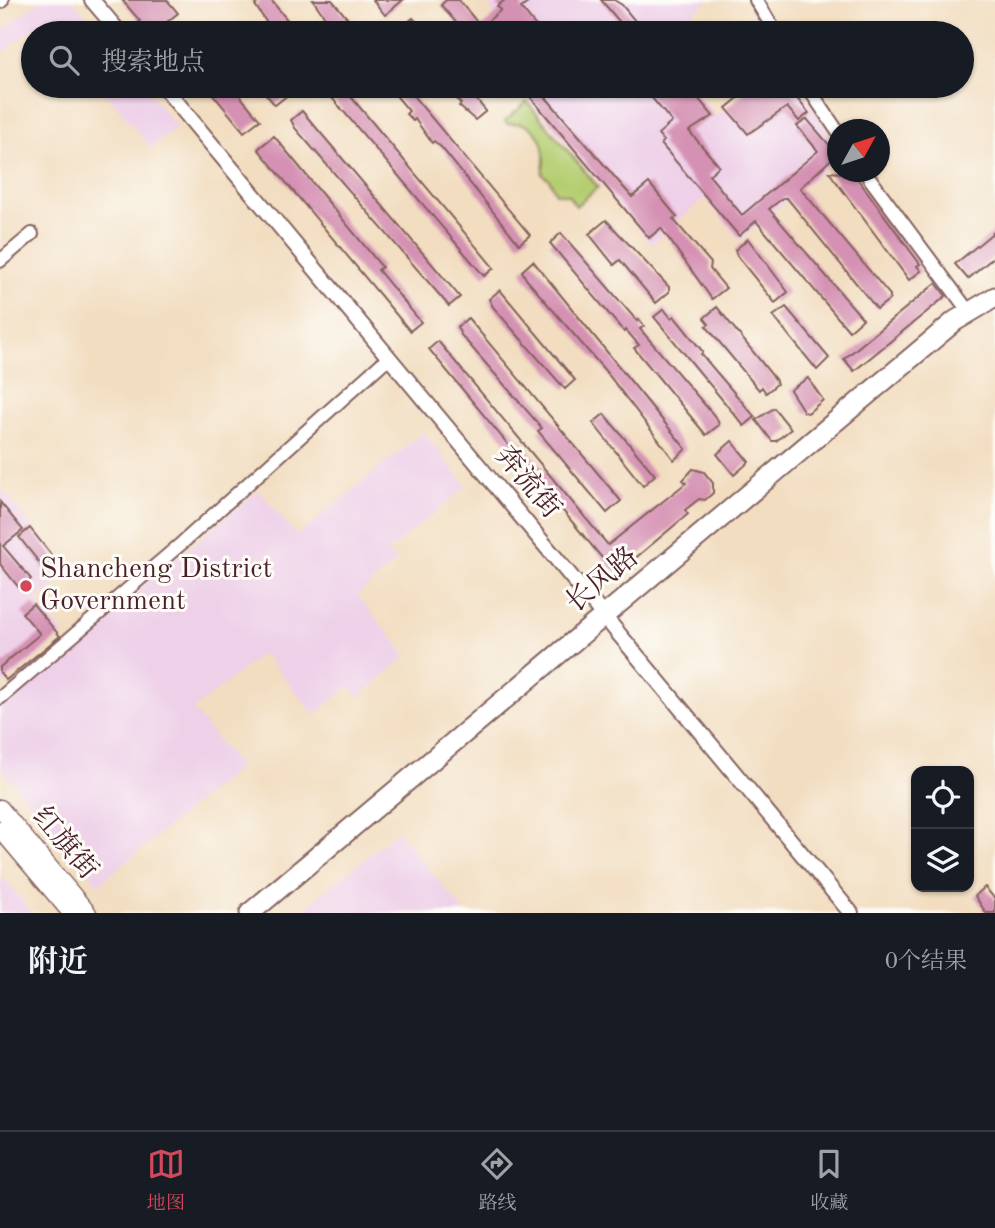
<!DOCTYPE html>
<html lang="zh">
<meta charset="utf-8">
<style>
:root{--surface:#171b24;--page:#242831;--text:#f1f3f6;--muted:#9ea1a6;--line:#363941;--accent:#d1495b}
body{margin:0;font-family:"Old Standard TT","Noto Serif SC",serif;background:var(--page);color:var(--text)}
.controls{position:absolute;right:21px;bottom:21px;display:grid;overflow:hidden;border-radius:14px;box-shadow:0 2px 5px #0004}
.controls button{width:63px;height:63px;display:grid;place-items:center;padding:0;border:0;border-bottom:2px solid var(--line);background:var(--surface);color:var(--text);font:35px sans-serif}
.compass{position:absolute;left:827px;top:119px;width:63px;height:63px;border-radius:50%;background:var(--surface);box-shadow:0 2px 5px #0004;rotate:50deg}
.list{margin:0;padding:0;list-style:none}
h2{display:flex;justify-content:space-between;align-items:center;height:91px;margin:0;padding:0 28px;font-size:30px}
h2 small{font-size:23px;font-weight:400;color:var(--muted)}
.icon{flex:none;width:38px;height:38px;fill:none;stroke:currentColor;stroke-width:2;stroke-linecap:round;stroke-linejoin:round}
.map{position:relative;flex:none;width:995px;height:913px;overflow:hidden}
.search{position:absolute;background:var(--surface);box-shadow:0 2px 5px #0004;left:21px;right:21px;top:21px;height:77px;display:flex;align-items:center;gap:18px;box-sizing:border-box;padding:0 24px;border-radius:38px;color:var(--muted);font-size:26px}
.sheet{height:217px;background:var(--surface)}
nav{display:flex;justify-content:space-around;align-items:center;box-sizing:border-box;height:98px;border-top:2px solid var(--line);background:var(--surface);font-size:19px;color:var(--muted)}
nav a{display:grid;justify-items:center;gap:4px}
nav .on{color:var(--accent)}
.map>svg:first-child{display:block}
.built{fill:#eed0e8}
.green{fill:#b5cd71;stroke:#80764e;stroke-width:2}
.building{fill:#d591b3}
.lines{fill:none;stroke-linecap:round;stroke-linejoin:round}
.minor-casing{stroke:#85625f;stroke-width:16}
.tertiary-casing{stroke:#85625f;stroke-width:18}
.secondary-casing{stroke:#85625f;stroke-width:19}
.primary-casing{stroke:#85625f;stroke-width:23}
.minor{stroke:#fff;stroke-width:12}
.tertiary{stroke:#fff;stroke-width:14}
.secondary{stroke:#fff;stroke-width:16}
.primary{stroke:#fff;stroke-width:19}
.poi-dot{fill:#d1495b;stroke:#fdfcf7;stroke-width:2.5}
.labels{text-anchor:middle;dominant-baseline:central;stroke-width:6;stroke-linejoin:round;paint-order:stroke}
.street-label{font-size:28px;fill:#4a1f2b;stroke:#fdfcf7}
.poi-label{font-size:28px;fill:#4a1f2b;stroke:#fdfcf7;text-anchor:start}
</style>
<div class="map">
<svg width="995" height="913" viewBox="0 0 995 913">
<rect width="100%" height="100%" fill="#fdfcf7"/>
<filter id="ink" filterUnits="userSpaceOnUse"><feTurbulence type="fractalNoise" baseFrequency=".0143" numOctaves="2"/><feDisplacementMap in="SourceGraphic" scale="14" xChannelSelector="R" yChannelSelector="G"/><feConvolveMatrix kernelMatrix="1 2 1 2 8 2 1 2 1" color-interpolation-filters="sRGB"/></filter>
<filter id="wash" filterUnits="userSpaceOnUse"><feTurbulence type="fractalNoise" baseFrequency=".00686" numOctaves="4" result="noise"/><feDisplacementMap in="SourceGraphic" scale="28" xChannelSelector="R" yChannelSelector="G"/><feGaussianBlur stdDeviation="1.57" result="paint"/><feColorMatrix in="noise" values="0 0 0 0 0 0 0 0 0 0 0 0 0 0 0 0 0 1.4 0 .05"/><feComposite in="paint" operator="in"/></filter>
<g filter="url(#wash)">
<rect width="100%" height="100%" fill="#f2ddc0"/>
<g class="built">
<path d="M40,0H73L100,33H57L45,19L0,55V33Z"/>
<path d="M499,0H709L669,33H510L489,8Z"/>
<path d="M100,86H144L177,127L151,148Z"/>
<path d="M518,86H691L716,116L752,86H800L837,148V158L740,240L705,198L651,244Z"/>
<path d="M423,432L467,486L387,552L397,562L357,595L407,656L359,697L349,686L315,715L263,653L193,710L240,767L98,885L0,767V703L259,490L297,536Z"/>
<path d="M0,488L70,572L36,601L64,634L0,687Z"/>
<path d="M398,831L465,913H299Z"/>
<path d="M0,878L6,880L31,913H0Z"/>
</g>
<path class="green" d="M527,102L598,187L576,206L568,195L556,193L549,179L542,174C549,149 539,118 507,124L505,121Z"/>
<g id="blocks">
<g class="building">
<path d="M122,0H167L178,13L161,27L166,33H145L137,24L140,21Z"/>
<path d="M262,0H271L298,33H278L267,23L255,5Z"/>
<path d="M313,0H332L360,33H336Z"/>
<path d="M373,0H403L385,15Z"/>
<path d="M446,0H459L481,27L501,10L497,6L505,0H532L521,8L539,30L535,33H465L441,5Z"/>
<path d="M601,0H614L622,5L645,33H629Z"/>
<path d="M413,18L426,33H407L402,27Z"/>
<path d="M206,86H232L260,120L244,132Z"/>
<path d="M259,86H282L289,94L275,105Z"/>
<path d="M333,86H342L494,268L484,276L332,98L328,90Z"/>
<path d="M388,86H405L530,235L519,244L442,148L434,141L432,143L415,119L413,121L406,114L409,111Z"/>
<path d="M446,86H465L486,111L475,120L459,106L461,104Z"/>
<path d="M521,86H536L632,197L649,183L677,217L673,219L711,263L710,269L726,288L712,299L661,228L649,238Z"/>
<path d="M642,86H688L713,116L689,131L719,166L709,175L742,215L818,151L797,126L807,119L837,154L800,188L890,295V299L877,309L787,198H783L769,209L863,319L849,331L756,221L739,236L661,144L664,141L658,134L672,122Z"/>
<path d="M753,86H787L809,113L799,121L787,107L748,134L726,108Z"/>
<path d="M302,111L460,297L449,306L295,128L291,120Z"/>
<path d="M274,136L382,267L378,270L421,322L410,331L258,149Z"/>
<path d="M829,172L854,174L920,264L917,266L921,271L909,280Z"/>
<path d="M606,220L669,287V292L656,303L620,260L614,265L589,234Z"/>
<path d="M995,231V256L968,279L955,264Z"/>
<path d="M561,233L637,321L639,319L644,326L640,329L717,419L719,425L706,435L634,348L639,345L626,330L624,332L550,243Z"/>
<path d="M748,239L788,292L775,303L737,256L735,250Z"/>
<path d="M533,261L686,449L674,460L607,373L526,279L522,271Z"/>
<path d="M936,283L946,296L854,371L844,359Z"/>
<path d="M500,290L575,380L565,389L493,307L489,299Z"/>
<path d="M717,307L775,379L777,384L766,393L762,387L759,390L706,326L709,324L704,318Z"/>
<path d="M786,307L829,358L817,370L773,316Z"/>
<path d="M664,309L671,318L674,316L703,352L701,354L755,417L744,426L654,317Z"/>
<path d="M468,318L621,501L607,513L538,431L542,428L461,335L457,327Z"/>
<path d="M438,341L608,545L686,483L683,480L693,469L704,472L713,483V493L705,500L699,499L685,510L688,514L627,565L612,570L429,349Z"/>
<path d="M808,378L823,400L808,413L804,412L790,390Z"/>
<path d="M774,408L791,429L776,441H772L756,420Z"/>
<path d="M604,414L655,475L643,486L593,423Z"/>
<path d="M732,441L749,462L734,475L717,454Z"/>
<path d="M0,502L23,530L3,546L31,579L20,589L0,564Z"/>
<path d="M30,528L57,562L46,571L19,537Z"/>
<path d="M33,604L60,636L6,680L0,673V667L40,634L22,613Z"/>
<path d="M985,887L995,899V913H986L975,896Z"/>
</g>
</g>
</g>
<g filter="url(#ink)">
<use href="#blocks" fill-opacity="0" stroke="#85625f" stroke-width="2"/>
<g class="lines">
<defs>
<g id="minor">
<path d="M756,0L776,33"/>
<path d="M807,86L838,132"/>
<path d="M865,172L969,312"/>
<path d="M0,261L32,234"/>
<path d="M0,698L182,543L389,357"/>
</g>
<g id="tertiary">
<path d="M92,0L120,33"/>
<path d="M0,1L1,0"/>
<path d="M163,86L851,913"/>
</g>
<g id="secondary">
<path d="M0,808L88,913"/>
<path d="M0,829L71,913"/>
</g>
<path id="primary" d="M250,913L955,321L995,297"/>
</defs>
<use href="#minor" class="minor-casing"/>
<use href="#tertiary" class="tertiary-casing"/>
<use href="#secondary" class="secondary-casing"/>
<use href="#primary" class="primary-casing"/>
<use href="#minor" class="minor"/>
<use href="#tertiary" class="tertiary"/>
<use href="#secondary" class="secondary"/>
<use href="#primary" class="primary"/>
</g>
</g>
<circle class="poi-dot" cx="26" cy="586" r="7"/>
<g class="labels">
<g class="street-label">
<text transform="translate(527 483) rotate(50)">奔流街</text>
<text transform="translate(603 581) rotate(-40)">长风路</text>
<text transform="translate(64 844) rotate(50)">红旗街</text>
</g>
<g class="poi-label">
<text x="40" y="570">Shancheng District<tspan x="40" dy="32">Government</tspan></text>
</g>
</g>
</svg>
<div class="controls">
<button><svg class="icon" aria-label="locate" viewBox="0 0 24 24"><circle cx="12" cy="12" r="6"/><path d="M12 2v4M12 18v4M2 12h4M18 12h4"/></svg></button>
<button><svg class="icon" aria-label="layers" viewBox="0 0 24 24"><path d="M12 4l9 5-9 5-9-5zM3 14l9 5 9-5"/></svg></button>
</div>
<svg class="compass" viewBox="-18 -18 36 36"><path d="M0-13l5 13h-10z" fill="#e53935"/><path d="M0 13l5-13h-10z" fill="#9ea1a6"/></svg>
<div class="search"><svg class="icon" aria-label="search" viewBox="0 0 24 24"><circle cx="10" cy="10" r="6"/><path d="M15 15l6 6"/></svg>搜索地点</div>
</div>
<section class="sheet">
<h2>附近<small>0个结果</small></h2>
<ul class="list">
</ul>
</section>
<nav>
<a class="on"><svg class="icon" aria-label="map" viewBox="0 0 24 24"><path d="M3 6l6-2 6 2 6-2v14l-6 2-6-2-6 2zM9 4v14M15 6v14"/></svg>地图</a>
<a><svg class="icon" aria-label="directions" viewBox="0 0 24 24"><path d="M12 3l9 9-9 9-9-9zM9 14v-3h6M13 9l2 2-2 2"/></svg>路线</a>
<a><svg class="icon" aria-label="saved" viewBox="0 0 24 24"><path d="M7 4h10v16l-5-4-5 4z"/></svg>收藏</a>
</nav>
